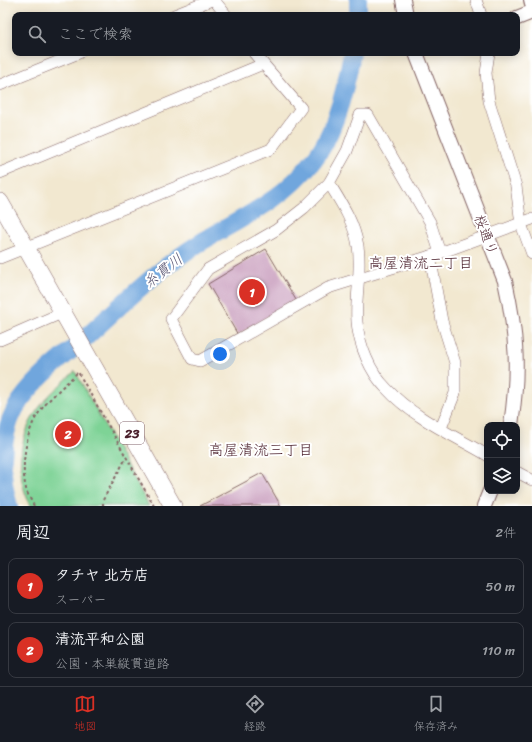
<!DOCTYPE html>
<html lang="ja">
<meta charset="utf-8">
<style>
:root{--surface:#171b24;--page:#20242c;--text:#f1f3f6;--muted:#9ea1a6;--line:#363941;--accent:#d93025}
body{margin:0;font-family:Sriracha,"Klee One",sans-serif;background:var(--page);color:var(--text)}
.controls{position:absolute;right:12px;bottom:12px;display:grid;overflow:hidden;border-radius:8px;box-shadow:0 2px 10px #0003}
.controls button{width:36px;height:36px;display:grid;place-items:center;padding:0;border:0;border-bottom:1px solid var(--line);background:var(--surface);color:var(--text);font:20px sans-serif}
.you{position:absolute;left:220px;top:354px;width:14px;height:14px;margin:-10px;border:3px solid #fff;border-radius:50%;background:#1a73e8;box-shadow:0 0 0 6px #1a73e833}
.badge{display:grid;place-items:center;width:26px;height:26px;border-radius:50%;background:var(--accent);color:#fff;font-size:13px;font-weight:700}
.pin{position:absolute;translate:-50% -50%;border:2px solid #fff;box-shadow:0 1px 4px #0006}
.list{margin:0;padding:0;list-style:none}
h2{display:flex;justify-content:space-between;align-items:center;height:52px;margin:0;padding:0 16px;font-size:17px}
h2 small{font-size:13px;font-weight:400;color:var(--muted)}
.list li{display:grid;grid-template-columns:26px 1fr auto;gap:12px;align-items:center;box-sizing:border-box;height:56px;margin:0 8px 8px;padding:0 8px;border:1px solid var(--line);border-radius:8px}
.list b{display:block;font-size:15px;white-space:nowrap}
.list p{margin:0;font-size:13px;white-space:nowrap;color:var(--muted)}
.list em{font-size:13px;font-style:normal;color:var(--muted)}
.icon{flex:none;width:22px;height:22px;fill:none;stroke:currentColor;stroke-width:2;stroke-linecap:round;stroke-linejoin:round}
.map{position:relative;flex:none;width:532px;height:506px;overflow:hidden}
.search{position:absolute;background:var(--surface);box-shadow:0 2px 10px #0003;left:12px;right:12px;top:12px;height:44px;display:flex;align-items:center;gap:10px;box-sizing:border-box;padding:0 14px;border-radius:8px;color:var(--muted);font-size:15px}
.sheet{height:180px;background:var(--surface)}
nav{display:flex;justify-content:space-around;align-items:center;box-sizing:border-box;height:56px;border-top:1px solid var(--line);background:var(--surface);font-size:11px;color:var(--muted)}
nav a{display:grid;justify-items:center;gap:2px}
nav .on{color:var(--accent)}
.map>svg:first-child{display:block}
.green{fill:#7ed396;stroke:#647960}
.lines{fill:none;stroke-linecap:round;stroke-linejoin:round}
.river{stroke:#70a6dd;stroke-width:18}
.building{fill:#cba1c0}
.minor-casing{stroke:#856565;stroke-width:12}
.tertiary-casing{stroke:#856565;stroke-width:16}
.primary-casing{stroke:#856565;stroke-width:18}
.path{stroke:#856565;stroke-width:2;stroke-dasharray:3 3;stroke-linecap:butt}
.minor{stroke:#fff;stroke-width:11}
.tertiary{stroke:#fff;stroke-width:14}
.primary{stroke:#fff;stroke-width:17}
.labels{text-anchor:middle;dominant-baseline:central;stroke-width:4;stroke-linejoin:round;paint-order:stroke}
.shield{fill:#fff;stroke:#80626b;stroke-width:1}
.shield-label{font-size:13px;font-weight:bold;fill:#4a1f2b}
.street-label{font-size:14px;fill:#4a1f2b;stroke:#fff}
.neighbourhood-label{font-size:15px;fill:#4a1f2b;stroke:#fff}
.water-label{font-size:15px;font-style:italic;fill:#595572;stroke:#fff}
</style>
<div class="map">
<svg width="532" height="506" viewBox="0 0 532 506">
<rect width="100%" height="100%" fill="#fff"/>
<filter id="ink" filterUnits="userSpaceOnUse"><feTurbulence type="fractalNoise" baseFrequency=".025" numOctaves="2"/><feDisplacementMap in="SourceGraphic" scale="8" xChannelSelector="R" yChannelSelector="G"/><feConvolveMatrix kernelMatrix="1 2 1 2 8 2 1 2 1" color-interpolation-filters="sRGB"/></filter>
<filter id="wash" filterUnits="userSpaceOnUse"><feTurbulence type="fractalNoise" baseFrequency=".012" numOctaves="4" result="noise"/><feDisplacementMap in="SourceGraphic" scale="16" xChannelSelector="R" yChannelSelector="G"/><feGaussianBlur stdDeviation="0.9" result="paint"/><feColorMatrix in="noise" values="0 0 0 0 0 0 0 0 0 0 0 0 0 0 0 0 0 1.4 0 .05"/><feComposite in="paint" operator="in"/></filter>
<g filter="url(#wash)">
<rect width="100%" height="100%" fill="#f2e8d0"/>
<path class="green" d="M75,371L149,506H31C13,474 19,431 42,404C51,392 64,382 75,371Z"/>
<g class="lines">
<g class="river">
<path d="M358,15V0"/>
<path d="M9,506C0,477 0,437 15,409C31,382 58,362 81,342C118,308 155,271 198,244C241,218 281,202 313,161C335,134 346,87 352,53"/>
</g>
</g>
<g id="blocks">
<g class="building">
<path d="M266,249L296,300L238,335L208,284Z"/>
<path d="M262,473L281,506H200Z"/>
</g>
</g>
</g>
<g filter="url(#ink)">
<use href="#blocks" fill-opacity="0" stroke="#856565" stroke-width="1"/>
<g class="lines">
<defs>
<g id="minor">
<path d="M214,0L226,15"/>
<path d="M476,0L481,15"/>
<path d="M174,15L212,0"/>
<path d="M489,53L486,73L489,101L516,186L521,224L532,254"/>
<path d="M0,85L79,53"/>
<path d="M0,173L263,64"/>
<path d="M329,183C342,204 354,222 358,246C362,271 355,297 357,322C359,345 370,372 386,388C413,418 453,435 487,455"/>
<path d="M440,253L430,222L368,115H360L347,151L329,183L304,208L276,230L208,269L171,319L192,359L200,361L328,288L440,253L532,219"/>
<path d="M430,256L442,321L455,363V393L441,428"/>
<path d="M0,258L271,149L301,108L254,53"/>
<path d="M0,340L64,312"/>
<path d="M517,472L532,480"/>
</g>
<g id="tertiary">
<path d="M403,0L406,15"/>
<path d="M531,0L532,4"/>
<path d="M517,18L532,12"/>
<path d="M416,53L505,281C517,334 519,371 511,425"/>
<path d="M484,506L490,491"/>
</g>
<path id="primary" d="M0,202L173,506"/>
</defs>
<use href="#minor" class="minor-casing"/>
<use href="#tertiary" class="tertiary-casing"/>
<use href="#primary" class="primary-casing"/>
<g class="path">
<path d="M34,506C32,502 29,497 27,492C20,471 25,433 38,414C48,399 65,385 78,372L154,506"/>
<path d="M103,506V500L126,458"/>
</g>
<use href="#minor" class="minor"/>
<use href="#tertiary" class="tertiary"/>
<use href="#primary" class="primary"/>
</g>
</g>
<g class="labels">
<rect class="shield" x="120" y="422" width="24" height="22" rx="3"/>
<g class="shield-label">
<text x="132" y="433">23</text>
</g>
<g class="street-label">
<text transform="translate(486 235) rotate(69)">桜通り</text>
</g>
<g class="neighbourhood-label">
<text x="421" y="263">高屋清流二丁目</text>
<text x="261" y="450">高屋清流三丁目</text>
</g>
<g class="water-label">
<text transform="translate(163 271) rotate(-38)">糸貫川</text>
</g>
</g>
</svg>
<div class="controls">
<button><svg class="icon" aria-label="locate" viewBox="0 0 24 24"><circle cx="12" cy="12" r="6"/><path d="M12 2v4M12 18v4M2 12h4M18 12h4"/></svg></button>
<button><svg class="icon" aria-label="layers" viewBox="0 0 24 24"><path d="M12 4l9 5-9 5-9-5zM3 14l9 5 9-5"/></svg></button>
</div>
<div class="you"></div>
<div class="pin badge" style="left:252px;top:292px">1</div>
<div class="pin badge" style="left:68px;top:434px">2</div>
<div class="search"><svg class="icon" aria-label="search" viewBox="0 0 24 24"><circle cx="10" cy="10" r="6"/><path d="M15 15l6 6"/></svg>ここで検索</div>
</div>
<section class="sheet">
<h2>周辺<small>2件</small></h2>
<ul class="list">
<li><span class="badge">1</span><div><b>タチヤ 北方店</b><p>スーパー</p></div><em>50 m</em></li>
<li><span class="badge">2</span><div><b>清流平和公園</b><p>公園 · 本巣縦貫道路</p></div><em>110 m</em></li>
</ul>
</section>
<nav>
<a class="on"><svg class="icon" aria-label="map" viewBox="0 0 24 24"><path d="M3 6l6-2 6 2 6-2v14l-6 2-6-2-6 2zM9 4v14M15 6v14"/></svg>地図</a>
<a><svg class="icon" aria-label="directions" viewBox="0 0 24 24"><path d="M12 3l9 9-9 9-9-9zM9 14v-3h6M13 9l2 2-2 2"/></svg>経路</a>
<a><svg class="icon" aria-label="saved" viewBox="0 0 24 24"><path d="M7 4h10v16l-5-4-5 4z"/></svg>保存済み</a>
</nav>
